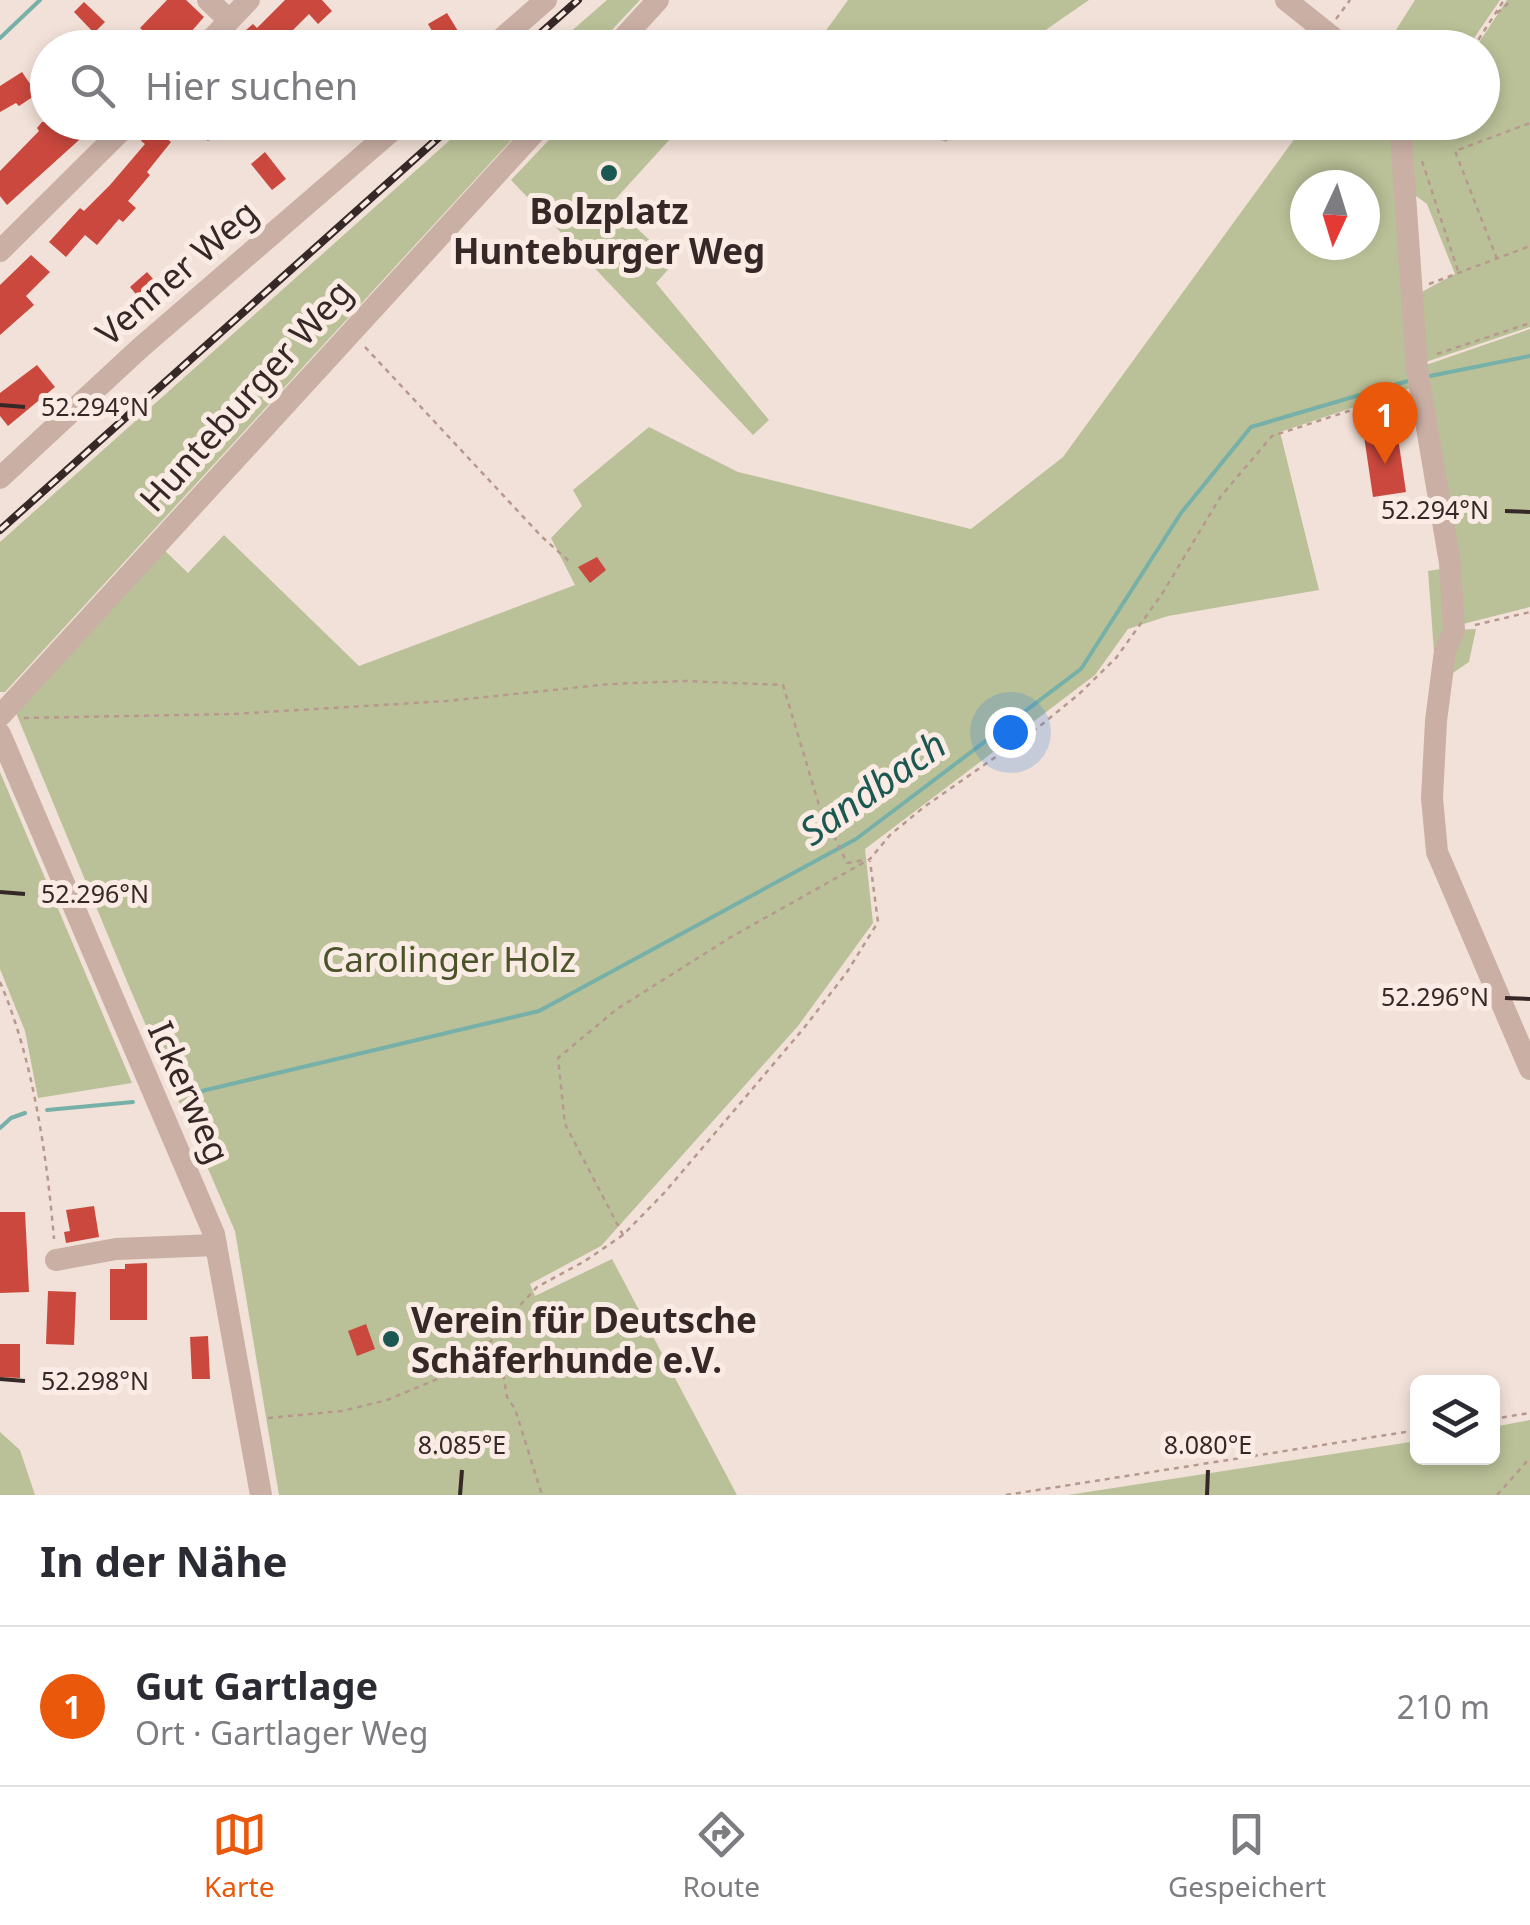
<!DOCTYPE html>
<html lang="de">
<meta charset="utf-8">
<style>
:root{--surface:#fff;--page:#f2f2f3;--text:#2b2b33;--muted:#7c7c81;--line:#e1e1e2;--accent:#ea580c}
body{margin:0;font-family:"Noto Sans",sans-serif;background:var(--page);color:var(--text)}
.controls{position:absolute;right:30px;bottom:30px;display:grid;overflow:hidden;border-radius:15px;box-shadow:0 5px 15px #0003}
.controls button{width:90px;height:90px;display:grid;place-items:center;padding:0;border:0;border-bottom:2px solid var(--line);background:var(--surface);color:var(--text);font:50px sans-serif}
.compass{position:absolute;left:1290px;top:170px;width:90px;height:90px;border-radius:50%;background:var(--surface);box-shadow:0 5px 15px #0003;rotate:184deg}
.you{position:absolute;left:1010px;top:732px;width:35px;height:35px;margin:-25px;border:8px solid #fff;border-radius:50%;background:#1a73e8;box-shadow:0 0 0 15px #1a73e833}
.badge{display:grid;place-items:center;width:65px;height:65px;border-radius:50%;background:var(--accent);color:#fff;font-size:32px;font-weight:700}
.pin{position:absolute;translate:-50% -82px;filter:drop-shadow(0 2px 5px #0008)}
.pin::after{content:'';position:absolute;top:52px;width:35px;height:30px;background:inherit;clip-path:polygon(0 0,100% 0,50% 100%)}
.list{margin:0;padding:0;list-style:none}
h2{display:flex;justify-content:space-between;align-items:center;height:130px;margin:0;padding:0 40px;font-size:42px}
h2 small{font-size:32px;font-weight:400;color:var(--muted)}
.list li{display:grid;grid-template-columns:65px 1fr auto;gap:30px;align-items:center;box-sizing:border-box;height:160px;padding:0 40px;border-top:2px solid var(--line)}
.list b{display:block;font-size:38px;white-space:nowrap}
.list p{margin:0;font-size:32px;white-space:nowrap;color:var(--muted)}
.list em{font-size:32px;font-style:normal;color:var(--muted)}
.icon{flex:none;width:55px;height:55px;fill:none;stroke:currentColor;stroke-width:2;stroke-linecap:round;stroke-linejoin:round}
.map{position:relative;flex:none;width:1530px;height:1495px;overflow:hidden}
.search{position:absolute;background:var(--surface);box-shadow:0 5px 15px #0003;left:30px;right:30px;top:30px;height:110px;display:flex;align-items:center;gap:25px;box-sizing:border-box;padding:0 35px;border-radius:55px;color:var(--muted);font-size:38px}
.sheet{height:290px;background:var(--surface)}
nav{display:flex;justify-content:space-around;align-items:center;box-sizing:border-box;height:140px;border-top:2px solid var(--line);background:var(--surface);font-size:28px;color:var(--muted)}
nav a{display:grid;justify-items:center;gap:5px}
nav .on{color:var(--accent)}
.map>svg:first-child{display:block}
.green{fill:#bac198;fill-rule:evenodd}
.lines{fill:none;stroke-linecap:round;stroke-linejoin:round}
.stream{stroke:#76b0a8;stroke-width:4}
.building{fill:#ca483e}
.path{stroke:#b6988e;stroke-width:2.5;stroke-dasharray:5 5;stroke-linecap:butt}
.minor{stroke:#caafa4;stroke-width:22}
.rail-casing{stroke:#352826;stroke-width:8}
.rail{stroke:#faece4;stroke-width:4;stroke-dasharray:11;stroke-linecap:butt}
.ticks{fill:none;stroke:#352826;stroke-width:4}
.poi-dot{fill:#1a5851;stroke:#faece4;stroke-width:4}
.labels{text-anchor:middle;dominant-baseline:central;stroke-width:10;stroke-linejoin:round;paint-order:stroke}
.poi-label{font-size:35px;font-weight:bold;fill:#352826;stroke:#faece4}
.street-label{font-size:35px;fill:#352826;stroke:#faece4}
.park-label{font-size:35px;fill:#4b5429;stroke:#faece4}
.water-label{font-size:38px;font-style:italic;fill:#1a5851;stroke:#faece4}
.ticks-label{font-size:25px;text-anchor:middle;fill:#352826;stroke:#faece4;stroke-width:10;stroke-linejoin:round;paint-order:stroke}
</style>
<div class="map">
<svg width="1530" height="1495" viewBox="0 0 1530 1495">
<rect width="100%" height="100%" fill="#f2e1d8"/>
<g class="green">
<path d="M607,0H640L596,47H553Z"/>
<path d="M848,0H1089L1021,47H814Z"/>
<path d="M1415,0H1500L1468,47H1385Z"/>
<path d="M1507,0H1530V327L1420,364L1416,295L1455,274L1427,204L1412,193L1411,138L1427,123L1482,122V48L1476,47Z"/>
<path d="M469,123H527L5,692H0V542Z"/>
<path d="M678,123L682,126L611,204L674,263L656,283L769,420L753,435L511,180L565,123Z"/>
<path d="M900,123H965L946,142Z"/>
<path d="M1306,123H1393L1414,387L1280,432L1319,590L1168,616L1128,629L1095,675L865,849L873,923L798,1026L601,1246L530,1284L535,1296L612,1259L737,1495H279L235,1231L131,991L16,713L161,547L188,573L224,535L359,666L575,585L551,538L582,506L573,490L649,427L738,472L971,529L1063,457ZM1305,185H1365V245H1305Z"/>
<path d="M1530,329V607L1459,625L1423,366Z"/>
<path d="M1447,568L1450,630L1476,629L1469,662L1444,679H1436L1428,571Z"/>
<path d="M0,772L132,1083L38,1098L25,1031L0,969Z"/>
<path d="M1530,1420V1495H1068L1417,1441L1418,1458H1492L1493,1427Z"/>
<path d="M0,1432L20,1450L35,1495H0Z"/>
</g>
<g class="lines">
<g class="stream">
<path d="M0,38L40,0"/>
<path d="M1425,377L1530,356"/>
<path d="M189,1094L539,1011L856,839L1081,669L1181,513L1251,427L1411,380"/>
<path d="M47,1110L133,1102"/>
<path d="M0,1128L11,1118L25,1113"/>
</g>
</g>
<g class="building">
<path d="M167,0H186L204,17L177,48H162L140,28Z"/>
<path d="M285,0H322L332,11L318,24L309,14L275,48H225L253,24L257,28Z"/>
<path d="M84,2L105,22L94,33L74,12Z"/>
<path d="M447,13L461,36L442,48L428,24Z"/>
<path d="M22,72L37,94L19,106L16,103L0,112V86Z"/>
<path d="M42,122H99L7,205L0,196V171L39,131L37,128Z"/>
<path d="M188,122H225L208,141Z"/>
<path d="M152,127L171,142L147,172L150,175L128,201L136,208L123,222L119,219L97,245L85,235L66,257L49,242L80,208L84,211L110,185L145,144L141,141Z"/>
<path d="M265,152L286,179L272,190L251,164Z"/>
<path d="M31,255L50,272L26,296L34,305L0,335V285Z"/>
<path d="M147,272L163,290L145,305L130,287Z"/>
<path d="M37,365L55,387L8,426L0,416V393Z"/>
<path d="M1397,431L1406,492L1373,497L1364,436Z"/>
<path d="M597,557L606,570L590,583L578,567Z"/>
<path d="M94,1206L99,1237L66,1243L64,1232L70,1231L66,1210Z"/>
<path d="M0,1212H25L29,1292L0,1293Z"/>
<path d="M147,1263V1320H110V1269H125V1264Z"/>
<path d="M48,1291L76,1292L74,1345L46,1344Z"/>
<path d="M366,1324L375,1349L357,1356L348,1331Z"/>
<path d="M208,1336L210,1379H192L190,1337Z"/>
<path d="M0,1344H20V1378L0,1377Z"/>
</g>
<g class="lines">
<g class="path">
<path d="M1497,13L1512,0"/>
<path d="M1336,19L1350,0"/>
<path d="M1473,48L1504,0"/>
<path d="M1422,161L1459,274"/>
<path d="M1497,259L1455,151L1530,123"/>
<path d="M1429,284L1530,246"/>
<path d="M365,347L542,537L569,561"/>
<path d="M1437,354L1530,323"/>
<path d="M1475,625L1530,612"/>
<path d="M24,718L233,714L447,701L610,684L685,681L783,685L819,805L847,863L864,860"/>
<path d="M0,982C33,1058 47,1157 54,1239"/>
<path d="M623,1235L565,1124L558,1058L617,1009L731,937L870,859L890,835L924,807L1040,726L1079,694L1116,658L1162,594L1221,496L1272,436L1401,394"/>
<path d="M483,1355L502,1367L507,1397L515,1409L542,1495"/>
<path d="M268,1418L342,1411L387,1400L459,1370L483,1355L497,1330L537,1287L585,1261L623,1235L665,1192L804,1028L847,972L878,922L870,861"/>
<path d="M1492,1419L1530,1413"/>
<path d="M1006,1495L1418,1430"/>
<path d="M1497,1495L1530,1458"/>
</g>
<g class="minor">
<path d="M208,0L229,20"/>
<path d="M1286,0L1346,48"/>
<path d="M203,48L249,0"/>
<path d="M491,48L546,0"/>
<path d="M614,48L658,0"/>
<path d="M1400,122L1417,369L1450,563L1454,630L1445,651L1436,721L1432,798L1437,852L1530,1069"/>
<path d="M0,251L130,122"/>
<path d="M0,478L139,349L402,122"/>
<path d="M0,716L544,122"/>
<path d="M0,734L214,1234L261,1495"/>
<path d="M56,1260L116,1249L216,1245"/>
</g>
<defs>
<g id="rail">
<path d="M524,48L578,0"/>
<path d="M0,530L456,122"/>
</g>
</defs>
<use href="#rail" class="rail-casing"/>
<use href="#rail" class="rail"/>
</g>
<path class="ticks" d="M0,405L25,407M1505,511L1530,512M0,892L25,894M1505,998L1530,999M0,1379L25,1381M460,1495L462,1470M1207,1495L1208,1470"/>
<g class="poi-dot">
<circle cx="609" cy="173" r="10"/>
<circle cx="391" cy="1339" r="10"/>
</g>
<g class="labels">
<g class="poi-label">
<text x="609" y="210">Bolzplatz<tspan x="609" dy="40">Hunteburger Weg</tspan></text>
<text x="411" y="1319" text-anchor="start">Verein für Deutsche<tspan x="411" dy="40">Schäferhunde e.V.</tspan></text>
</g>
<g class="street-label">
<text transform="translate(176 272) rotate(-41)">Venner Weg</text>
<text transform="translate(245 395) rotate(-48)">Hunteburger Weg</text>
<text transform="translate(190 1092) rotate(66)">Ickerweg</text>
</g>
<g class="park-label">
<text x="449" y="958">Carolinger Holz</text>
</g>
<g class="water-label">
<text transform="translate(872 787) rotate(-35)">Sandbach</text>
</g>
</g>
<g class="ticks-label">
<text x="95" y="416">52.294°N</text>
<text x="1435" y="519">52.294°N</text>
<text x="95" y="903">52.296°N</text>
<text x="1435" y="1006">52.296°N</text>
<text x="95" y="1390">52.298°N</text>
<text x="462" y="1454">8.085°E</text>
<text x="1208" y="1454">8.080°E</text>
</g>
</svg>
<div class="controls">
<button><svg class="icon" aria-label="layers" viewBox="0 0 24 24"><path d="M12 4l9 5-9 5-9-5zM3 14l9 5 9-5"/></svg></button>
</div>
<svg class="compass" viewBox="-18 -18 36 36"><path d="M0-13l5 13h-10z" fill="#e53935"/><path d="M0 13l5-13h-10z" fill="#7c7c81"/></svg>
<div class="you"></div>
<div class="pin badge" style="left:1385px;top:464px">1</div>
<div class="search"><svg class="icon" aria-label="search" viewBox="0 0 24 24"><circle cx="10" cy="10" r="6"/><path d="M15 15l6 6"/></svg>Hier suchen</div>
</div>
<section class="sheet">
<h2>In der Nähe<small></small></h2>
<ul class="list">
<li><span class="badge">1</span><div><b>Gut Gartlage</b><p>Ort · Gartlager Weg</p></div><em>210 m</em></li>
</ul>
</section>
<nav>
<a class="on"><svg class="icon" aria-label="map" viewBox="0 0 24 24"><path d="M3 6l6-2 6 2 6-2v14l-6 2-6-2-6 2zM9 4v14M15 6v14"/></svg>Karte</a>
<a><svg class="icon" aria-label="directions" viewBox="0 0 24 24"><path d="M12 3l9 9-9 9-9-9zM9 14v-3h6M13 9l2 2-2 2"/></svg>Route</a>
<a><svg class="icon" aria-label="saved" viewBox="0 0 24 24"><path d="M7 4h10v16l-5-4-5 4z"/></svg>Gespeichert</a>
</nav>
